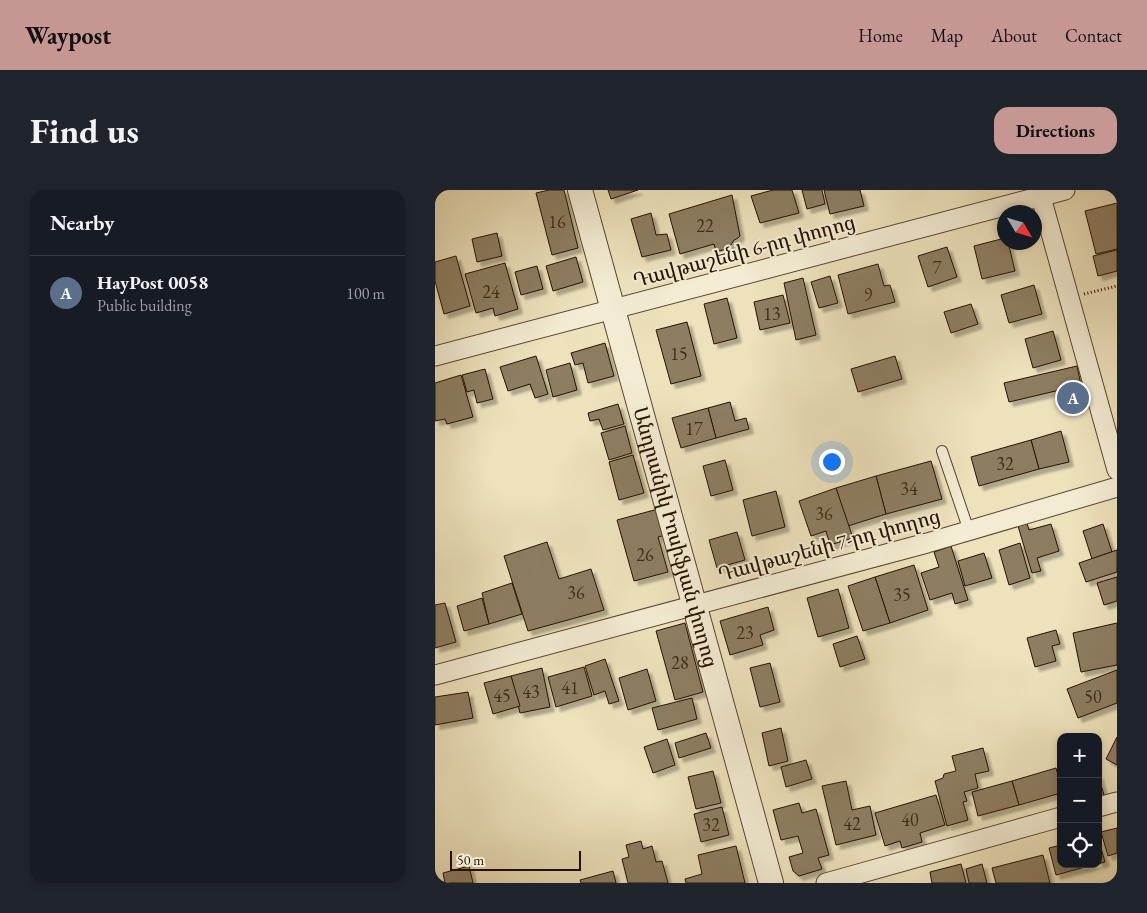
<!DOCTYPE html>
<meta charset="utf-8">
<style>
:root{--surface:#171b24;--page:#20242c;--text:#f1f3f6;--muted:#9ea1a6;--line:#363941;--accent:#c59692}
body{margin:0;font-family:"EB Garamond","Noto Serif Armenian",serif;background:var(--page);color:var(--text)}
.controls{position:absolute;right:15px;bottom:15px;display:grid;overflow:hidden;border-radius:10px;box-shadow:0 2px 8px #0003}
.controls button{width:45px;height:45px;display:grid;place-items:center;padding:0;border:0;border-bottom:1px solid var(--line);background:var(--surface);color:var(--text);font:25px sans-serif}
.compass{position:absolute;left:562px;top:15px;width:45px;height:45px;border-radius:50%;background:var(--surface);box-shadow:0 2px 8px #0003;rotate:128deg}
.scale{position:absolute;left:15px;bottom:12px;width:131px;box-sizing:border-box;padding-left:5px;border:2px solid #261100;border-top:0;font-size:14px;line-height:18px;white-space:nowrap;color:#261100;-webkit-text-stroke:4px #f3ecd3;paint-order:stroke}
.you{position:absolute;left:396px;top:271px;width:18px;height:18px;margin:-12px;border:4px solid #fff;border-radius:50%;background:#1a73e8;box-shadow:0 0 0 8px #1a73e833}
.badge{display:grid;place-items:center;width:32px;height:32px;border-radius:50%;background:var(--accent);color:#fff;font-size:16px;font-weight:700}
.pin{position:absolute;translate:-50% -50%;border:2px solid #fff;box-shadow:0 1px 5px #0006}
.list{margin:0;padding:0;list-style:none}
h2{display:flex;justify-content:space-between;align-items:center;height:65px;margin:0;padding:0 20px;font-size:21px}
h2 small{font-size:16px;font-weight:400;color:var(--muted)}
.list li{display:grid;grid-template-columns:32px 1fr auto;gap:15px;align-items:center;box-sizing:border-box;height:75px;padding:0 20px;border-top:1px solid var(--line)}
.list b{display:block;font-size:19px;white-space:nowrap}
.list p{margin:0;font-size:16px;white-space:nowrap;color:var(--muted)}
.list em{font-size:16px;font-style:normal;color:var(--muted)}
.icon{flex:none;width:28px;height:28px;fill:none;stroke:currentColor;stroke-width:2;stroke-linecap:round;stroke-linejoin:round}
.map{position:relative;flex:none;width:682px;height:693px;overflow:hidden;border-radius:15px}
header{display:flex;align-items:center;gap:30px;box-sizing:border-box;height:70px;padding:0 25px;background:var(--accent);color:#111}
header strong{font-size:24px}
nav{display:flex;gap:28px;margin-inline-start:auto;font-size:18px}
.intro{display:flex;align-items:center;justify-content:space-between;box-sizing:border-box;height:120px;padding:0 30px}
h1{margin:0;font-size:35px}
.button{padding:12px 22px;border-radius:15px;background:var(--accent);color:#111;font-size:18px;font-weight:700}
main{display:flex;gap:30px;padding:0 30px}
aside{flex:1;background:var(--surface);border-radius:15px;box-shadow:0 2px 8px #0003}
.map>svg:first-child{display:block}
.building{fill:#8d7e62;stroke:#261100;filter:url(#shadow)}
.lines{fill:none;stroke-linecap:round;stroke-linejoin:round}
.service-casing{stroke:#58452f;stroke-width:12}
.minor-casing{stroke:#58452f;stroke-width:21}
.tertiary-casing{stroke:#58452f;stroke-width:26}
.path{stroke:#261100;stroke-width:3;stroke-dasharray:1 2.5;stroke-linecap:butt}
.service{stroke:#f3ecd3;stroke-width:10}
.minor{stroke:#f3ecd3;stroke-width:19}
.tertiary{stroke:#f3ecd3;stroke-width:24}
.labels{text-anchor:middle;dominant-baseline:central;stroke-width:4;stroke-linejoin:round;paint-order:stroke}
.number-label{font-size:18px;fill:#402c18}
.street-label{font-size:20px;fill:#261100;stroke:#f3ecd3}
</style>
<header>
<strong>Waypost</strong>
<nav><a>Home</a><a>Map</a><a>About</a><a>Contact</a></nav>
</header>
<div class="intro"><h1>Find us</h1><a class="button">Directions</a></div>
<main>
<aside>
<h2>Nearby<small></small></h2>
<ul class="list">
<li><span class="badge" style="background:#5c6f8a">A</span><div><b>HayPost 0058</b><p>Public building</p></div><em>100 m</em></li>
</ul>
</aside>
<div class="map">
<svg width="682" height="693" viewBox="0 0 682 693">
<defs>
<filter id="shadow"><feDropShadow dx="4.5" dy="4.5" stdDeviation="1" flood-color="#0004"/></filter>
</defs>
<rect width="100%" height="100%" fill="#ede2bc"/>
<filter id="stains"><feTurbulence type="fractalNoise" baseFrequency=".004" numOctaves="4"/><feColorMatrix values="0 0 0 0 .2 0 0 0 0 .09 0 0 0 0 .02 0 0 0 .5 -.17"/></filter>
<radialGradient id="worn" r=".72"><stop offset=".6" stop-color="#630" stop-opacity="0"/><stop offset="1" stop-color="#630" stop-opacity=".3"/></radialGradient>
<g class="building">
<path d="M114,0H129L143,58L117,65L101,3Z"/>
<path d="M173,0H203L176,9Z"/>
<path d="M338,0H357L364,23L325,33L316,6Z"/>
<path d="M367,0H387L390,14L372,19Z"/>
<path d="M389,0H425L429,16L395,24Z"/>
<path d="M297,5L305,46L303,48L299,50L294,58L281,62L279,54L245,64L234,24Z"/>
<path d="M682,13V59L661,64L650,21Z"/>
<path d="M216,23L221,45L232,44L236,60L207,67L196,29Z"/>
<path d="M62,43L67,66L42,72L37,49Z"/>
<path d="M570,48V52H573L580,81L547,89L539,56Z"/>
<path d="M512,57L522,87L493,97L483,66Z"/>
<path d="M682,60V81L663,86L658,66Z"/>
<path d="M21,66L35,116L9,124L0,91V72Z"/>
<path d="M141,67L148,92L118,101L111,76Z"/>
<path d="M70,73L83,119L60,126L58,118L41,123L30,84Z"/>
<path d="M443,74L449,96L455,95L460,112L413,124L403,85Z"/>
<path d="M102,76L108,99L86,105L80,82Z"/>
<path d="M395,86L403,113L384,118L376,92Z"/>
<path d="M368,88L381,145L361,150L349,93Z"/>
<path d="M599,95L607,124L574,133L566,105Z"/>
<path d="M348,105L355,133L325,140L319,112Z"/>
<path d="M292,108L302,148L279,154L269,114Z"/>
<path d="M536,114L543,134L516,143L509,122Z"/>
<path d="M252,132L266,186L236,194L221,140Z"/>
<path d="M618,141L626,170L598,178L590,149Z"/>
<path d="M170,153L179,186L153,193L148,173L140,175L136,163Z"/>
<path d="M101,166L113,204L100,208L95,194L73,201L65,177Z"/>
<path d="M460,166L467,189L423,202L416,179Z"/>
<path d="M135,173L142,200L118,207L111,180Z"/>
<path d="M642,176L646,195L574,212L569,193Z"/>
<path d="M50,179L58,209L42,213L39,200L32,202L27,185Z"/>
<path d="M26,185L38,227L12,234L10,229L0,231V193Z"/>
<path d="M295,212L300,231L311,228L314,239L281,248L273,218Z"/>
<path d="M183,214L189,234L168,240L164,229L155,231L153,223Z"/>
<path d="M273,218L281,248L246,258L237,228Z"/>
<path d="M190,236L197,263L174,270L166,243Z"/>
<path d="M626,241L634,272L604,279L596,250Z"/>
<path d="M596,250L604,279L544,296L536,267Z"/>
<path d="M198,265L209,303L184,310L174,272Z"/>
<path d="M290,270L298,300L276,306L268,276Z"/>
<path d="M496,271L507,309L451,324L441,286Z"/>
<path d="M441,286L451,324L413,336L401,298Z"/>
<path d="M401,298L418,348L395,355L391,341L376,346L364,311Z"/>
<path d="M341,301L350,337L317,346L308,310Z"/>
<path d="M223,319L231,345L223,347L233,382L199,391L182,330Z"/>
<path d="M592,333L594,340L616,334L624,361L602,368L606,381L597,383L583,336Z"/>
<path d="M668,334L677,362L657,369L648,341Z"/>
<path d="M302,342L310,370L282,378L274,350Z"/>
<path d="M112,352L124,389L156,379L169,420L93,441L69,366Z"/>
<path d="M585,353L595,388L574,395L564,360Z"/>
<path d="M516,356L533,410L520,414L517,403L495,410L486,383L504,377L499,362Z"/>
<path d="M682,360V382L651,392L644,373Z"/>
<path d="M549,363L557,388L530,396L523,371Z"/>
<path d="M479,375L493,420L455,433L440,387Z"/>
<path d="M440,387L455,433L428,441L413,396Z"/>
<path d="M682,387V411L669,415L662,393Z"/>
<path d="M77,393L87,424L54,434L47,403Z"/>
<path d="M403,399L414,438L383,447L372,408Z"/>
<path d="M47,408L54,434L29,441L22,416Z"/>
<path d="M10,413L21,452L0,458V415Z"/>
<path d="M333,417L339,440L325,445L328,455L295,465L285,431Z"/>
<path d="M250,433L268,502L240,510L221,441Z"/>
<path d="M682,433V475L646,482L638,443Z"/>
<path d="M621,440L625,454L617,456L621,471L600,477L592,448Z"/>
<path d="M422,446L430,469L405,477L398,454Z"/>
<path d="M170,469L184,511L174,514L170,501L159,505L150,476Z"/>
<path d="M335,473L345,512L325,517L315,478Z"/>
<path d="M149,477L157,506L121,517L113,487Z"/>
<path d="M107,478L115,517L85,523L76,486Z"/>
<path d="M212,479L221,511L193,520L184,488Z"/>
<path d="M682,480V513L643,528L632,499Z"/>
<path d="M76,486L85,516L58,524L49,493Z"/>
<path d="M33,502L38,528L0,535V507Z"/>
<path d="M257,508L262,529L223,540L217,518Z"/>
<path d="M346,538L353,571L334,576L327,543Z"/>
<path d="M271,543L276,558L244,568L240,553Z"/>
<path d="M682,547V575L671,569Z"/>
<path d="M232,549L240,575L218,583L209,557Z"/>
<path d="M548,558L554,581L540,584L543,598L529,602L532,611L528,612L533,630L512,636L500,591L508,588L509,584L521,581L517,566Z"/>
<path d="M371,570L377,589L351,597L346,577Z"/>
<path d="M621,578L626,596V603L584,615L577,591Z"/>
<path d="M278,581L286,613L261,619L253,587Z"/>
<path d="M663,584L669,605L663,607Z"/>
<path d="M411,591L417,620L435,616L441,645L401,655L387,596Z"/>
<path d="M577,591L584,615L543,626L537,602Z"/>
<path d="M501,605L510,635L485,643L487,652L467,658L465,651L450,656L440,623Z"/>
<path d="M364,613L367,623L381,619L394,665L383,668L387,679L364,686L358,681L354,667L368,663L363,646L346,650L338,620Z"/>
<path d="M287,617L294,645L266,652L259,624Z"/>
<path d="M682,638V663L673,666L666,642Z"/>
<path d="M663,647L670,672L663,674Z"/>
<path d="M206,651L208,659L217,656L221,672L227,671L233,693H193L187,669L194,667L191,655Z"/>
<path d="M626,655V674H661L621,685L614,658Z"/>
<path d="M301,656L310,693H251L250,689L267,684L263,665Z"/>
<path d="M608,665L615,693H561L557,678Z"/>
<path d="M526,674L531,693H497L495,682Z"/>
<path d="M547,674L552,693H534L531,679Z"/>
<path d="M34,676L38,693H10L8,683Z"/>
<path d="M178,681L181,693H146L145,690Z"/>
</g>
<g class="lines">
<defs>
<path id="service" d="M507,261L534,341"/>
<g id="minor">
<path d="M604,0L682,280"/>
<path d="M0,166L630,0"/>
<path d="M0,485L492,353L682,297"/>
<path d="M663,617L682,612"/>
<path d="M391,693L626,627"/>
</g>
<g id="tertiary">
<path id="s1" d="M145,0L336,693"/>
</g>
</defs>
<use href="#service" class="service-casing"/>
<use href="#minor" class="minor-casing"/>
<use href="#tertiary" class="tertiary-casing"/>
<path class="path" d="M649,104L682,96"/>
<use href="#service" class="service"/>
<use href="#minor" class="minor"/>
<use href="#tertiary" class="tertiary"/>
</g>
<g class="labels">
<g class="number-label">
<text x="122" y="31">16</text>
<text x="270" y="35">22</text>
<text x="502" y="77">7</text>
<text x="56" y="101">24</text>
<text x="433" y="104">9</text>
<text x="337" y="123">13</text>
<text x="244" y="163">15</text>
<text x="259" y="238">17</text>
<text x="570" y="273">32</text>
<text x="474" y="298">34</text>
<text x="389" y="323">36</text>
<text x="210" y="364">26</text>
<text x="141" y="402">36</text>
<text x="467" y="404">35</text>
<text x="310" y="442">23</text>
<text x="245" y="472">28</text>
<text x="135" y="497">41</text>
<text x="96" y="501">43</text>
<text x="67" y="505">45</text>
<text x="658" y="506">50</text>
<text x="475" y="629">40</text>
<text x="417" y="633">42</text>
<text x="276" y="634">32</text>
</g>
<g class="street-label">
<text transform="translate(309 61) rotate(-15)">Դավթաշենի 6-րդ փողոց</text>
<text stroke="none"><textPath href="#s1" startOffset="360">Անդրանիկ Իոսիֆյան փողոց</textPath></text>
<text transform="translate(394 355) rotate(-15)">Դավթաշենի 7-րդ փողոց</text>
</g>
</g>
<rect width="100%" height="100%" filter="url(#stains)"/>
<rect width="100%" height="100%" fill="url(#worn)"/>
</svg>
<div class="controls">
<button>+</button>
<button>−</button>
<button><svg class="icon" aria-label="locate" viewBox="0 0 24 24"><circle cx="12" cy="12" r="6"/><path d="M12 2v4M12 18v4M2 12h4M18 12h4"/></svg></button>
</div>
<svg class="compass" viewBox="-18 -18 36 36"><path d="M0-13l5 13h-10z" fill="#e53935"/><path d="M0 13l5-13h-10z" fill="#9ea1a6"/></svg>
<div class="scale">50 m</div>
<div class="you"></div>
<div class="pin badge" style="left:638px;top:208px;background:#5c6f8a">A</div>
</div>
</main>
